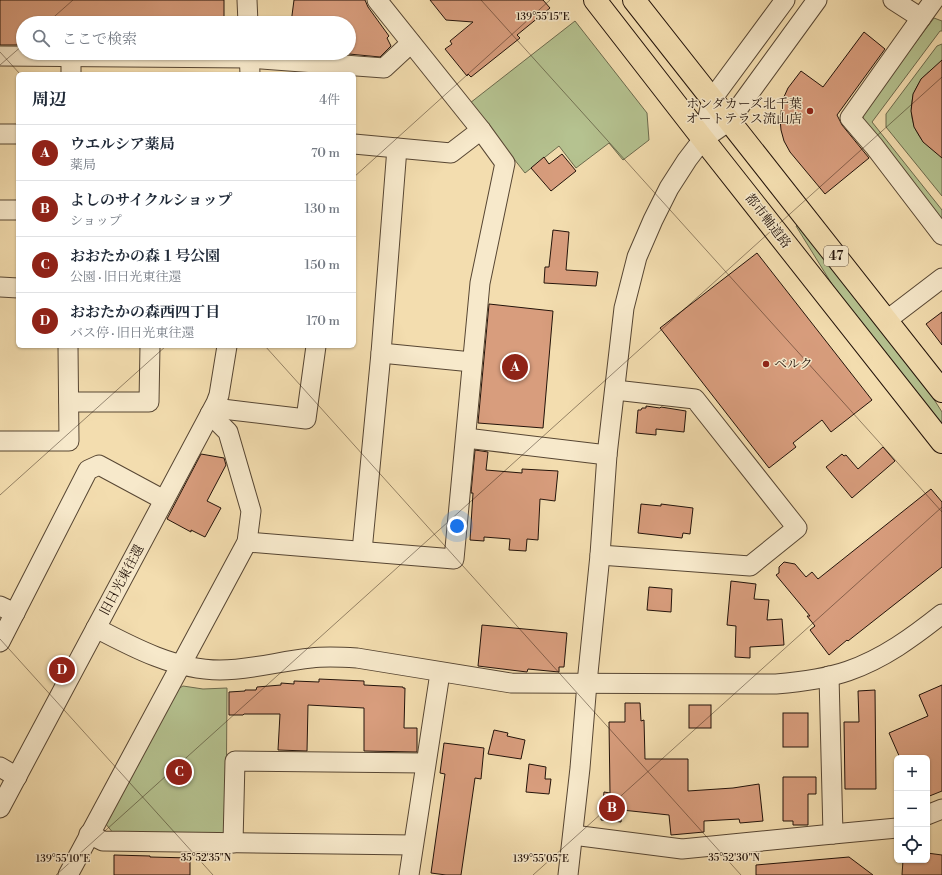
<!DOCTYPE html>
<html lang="ja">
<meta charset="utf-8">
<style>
:root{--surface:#fff;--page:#f2f2f3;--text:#1f2937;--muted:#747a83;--line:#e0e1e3;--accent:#8f2418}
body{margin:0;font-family:"Libre Bodoni","Noto Serif JP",serif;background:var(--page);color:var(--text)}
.controls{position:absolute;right:12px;bottom:12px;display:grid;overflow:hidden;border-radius:6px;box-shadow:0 1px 3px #0004}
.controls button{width:36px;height:36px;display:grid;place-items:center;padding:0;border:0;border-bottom:1px solid var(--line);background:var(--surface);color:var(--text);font:20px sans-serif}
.you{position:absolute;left:457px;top:526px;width:14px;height:14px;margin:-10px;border:3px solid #fff;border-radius:50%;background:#1a73e8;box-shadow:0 0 0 6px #1a73e833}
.badge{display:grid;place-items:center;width:26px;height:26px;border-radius:50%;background:var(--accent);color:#fff;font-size:13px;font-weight:700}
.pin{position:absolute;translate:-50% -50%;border:2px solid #fff;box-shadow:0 1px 4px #0006}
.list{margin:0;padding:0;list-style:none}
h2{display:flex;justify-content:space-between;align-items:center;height:52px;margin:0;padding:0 16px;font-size:17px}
h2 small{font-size:13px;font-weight:400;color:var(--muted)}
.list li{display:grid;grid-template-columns:26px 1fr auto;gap:12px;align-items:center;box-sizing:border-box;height:56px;padding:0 16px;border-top:1px solid var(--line)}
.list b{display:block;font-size:15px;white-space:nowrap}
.list p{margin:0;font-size:13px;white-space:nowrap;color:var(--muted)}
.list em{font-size:13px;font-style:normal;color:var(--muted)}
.icon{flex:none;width:22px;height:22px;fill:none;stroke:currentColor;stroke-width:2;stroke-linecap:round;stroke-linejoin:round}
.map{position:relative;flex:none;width:942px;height:875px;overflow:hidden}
.search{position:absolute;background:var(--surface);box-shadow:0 1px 3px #0004;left:16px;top:16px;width:340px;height:44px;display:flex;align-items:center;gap:10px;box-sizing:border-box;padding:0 14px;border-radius:22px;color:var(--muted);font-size:15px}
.panel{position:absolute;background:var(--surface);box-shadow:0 1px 3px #0004;left:16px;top:72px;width:340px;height:276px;border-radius:6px}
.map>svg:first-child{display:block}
.green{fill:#b5c290;stroke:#6c6a4d}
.building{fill:#d89d7d;stroke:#23130a}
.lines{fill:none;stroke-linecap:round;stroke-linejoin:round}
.minor-casing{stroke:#574633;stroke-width:21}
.major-casing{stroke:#23130a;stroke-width:24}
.minor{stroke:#f7e9cb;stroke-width:19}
.major{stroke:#f3ddaf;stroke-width:22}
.ticks{fill:none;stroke:#23130a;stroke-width:1;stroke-opacity:0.45}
.poi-dot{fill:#8f2418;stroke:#f7e9cb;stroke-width:1.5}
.labels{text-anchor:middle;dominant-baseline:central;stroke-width:3;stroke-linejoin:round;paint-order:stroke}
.shield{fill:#f7e9cb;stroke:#635344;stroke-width:1}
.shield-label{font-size:12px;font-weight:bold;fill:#23130a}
.poi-label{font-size:13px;fill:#23130a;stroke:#f7e9cb;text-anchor:end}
.street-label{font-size:13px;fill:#23130a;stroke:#f7e9cb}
.ticks-label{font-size:10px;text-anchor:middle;fill:#23130a;stroke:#f7e9cb;stroke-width:3;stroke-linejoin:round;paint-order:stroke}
</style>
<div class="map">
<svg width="942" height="875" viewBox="0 0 942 875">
<rect width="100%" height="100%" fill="#f3ddaf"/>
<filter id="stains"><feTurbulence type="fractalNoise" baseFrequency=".005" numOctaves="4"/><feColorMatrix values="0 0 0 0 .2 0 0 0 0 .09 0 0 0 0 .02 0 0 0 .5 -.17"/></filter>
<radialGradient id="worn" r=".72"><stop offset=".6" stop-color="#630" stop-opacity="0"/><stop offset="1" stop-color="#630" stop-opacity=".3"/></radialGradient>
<g class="green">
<path d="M934,18L942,21V31H940L872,122L942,210V222L863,122V113Z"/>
<path d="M575,21L647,113L649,140L623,160L609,143L576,168L559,146L525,173L470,103Z"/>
<path d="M942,44V64C911,77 902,114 922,140C927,146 936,151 942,155V196L886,127V114L937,46Z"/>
<path d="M798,224L928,390L942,412V426L835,289L796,226Z"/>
<path d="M183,686L203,689L227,688L226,831L221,836L114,834L105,823L176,690Z"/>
</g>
<g class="building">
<path d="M0,0H224V19H186V17L107,19V23H88V20L61,19L60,23H23V45H0Z"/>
<path d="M294,0H365L368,7L389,36L387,38L391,46L380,57L349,54V23H291Z"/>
<path d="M430,0H543L550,8L517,35L520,38L471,77L468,74L467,76L445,49L452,44L450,41L473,22L446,20Z"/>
<path d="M864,32L885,49L837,115L842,125L869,158L825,194L790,152L784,141L781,130L780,119L783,99L788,88L801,71L823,87Z"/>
<path d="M942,60V158L923,142L914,127L911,111L913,94L921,79Z"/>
<path d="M562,154L576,171L551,191L531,168L544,157L549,164Z"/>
<path d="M553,230L569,232L566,270L598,272L596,286L544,283L545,267H549Z"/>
<path d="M757,253L872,400L831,432L822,420L793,443L796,447L769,468L660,328Z"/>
<path d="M489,304L553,311L543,428L478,423Z"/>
<path d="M942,312V345L926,324Z"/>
<path d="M646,406L660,408L661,407L686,411L684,432L656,429V435L636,433L638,410H641L642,408H646Z"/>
<path d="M883,447L895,461L852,498L826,467L842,454L844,456L846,455L858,469Z"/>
<path d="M475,450L488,452L486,470L522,473V469L558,471L555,501L540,499L538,540L527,539L526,551L509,550L510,539L484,537V541L470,540L473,493H471Z"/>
<path d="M201,454L224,458L226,465L207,501L221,508L205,537L191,530V532L167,519Z"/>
<path d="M931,489L942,502V567L848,641L847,640L829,655L810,630L815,626L807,616H810L776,575L779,573V567L784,562L795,564L806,577L812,572L818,579Z"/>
<path d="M641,504L661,506V504L693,508L690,534L683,533L682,538L638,533Z"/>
<path d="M731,581L756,584L754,599L769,600L767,620L782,619L784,645L750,647V658L735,657L736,626L727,625Z"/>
<path d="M649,587L672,589L671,612L647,610Z"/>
<path d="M482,625L567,633L564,667H559V672L528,669L527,672L478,666Z"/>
<path d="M319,679L364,681V685L403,687V688H405L404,728H417V752L364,751V708L308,705L307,751L278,750L280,714H244L243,715H229V692L245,691V690H256L257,687L281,685V683L294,684V681L319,682Z"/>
<path d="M942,685V791L927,797V758H900L889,733L928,716L919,695Z"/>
<path d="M875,690L876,789H845L844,722H859L858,691Z"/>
<path d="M625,703H640L641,721L644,720L645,759H688V791L733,788L759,784L763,821L740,823L739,819L704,821V832L671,835L669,815L622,810L621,822L601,820L604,792L610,793L609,722H625Z"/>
<rect x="689" y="705" width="22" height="23"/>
<rect x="783" y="713" width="25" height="34"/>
<path d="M494,730L508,733L507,736L525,740L521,759L488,754Z"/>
<path d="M444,743L484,748L481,779L475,778L461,875H446L431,873L445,774L440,773Z"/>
<path d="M529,764L546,767L545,779H551L549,794L526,792Z"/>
<path d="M783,777H816V794H808V825H793V821H783Z"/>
<path d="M927,853L942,855V875H902L903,860H927Z"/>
<path d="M114,855L150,856V857L190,858V875H114Z"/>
<path d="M849,857L873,875H756V865Z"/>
</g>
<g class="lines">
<defs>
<g id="minor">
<path d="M247,0L248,23"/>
<path d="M893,0L921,18L850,118L874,146L942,235"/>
<path d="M921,18L934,0"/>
<path d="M249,53L250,74"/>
<path d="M0,56L249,58L384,68L411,43"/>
<path d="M71,74V58"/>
<path d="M0,134H18"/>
<path d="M703,139L712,99L785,0"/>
<path d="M354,144L451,153L481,130"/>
<path d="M0,210H18"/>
<path d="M0,287L18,288"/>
<path d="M887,320L942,278"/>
<path d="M381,353L472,362"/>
<path d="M69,402H149L150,346"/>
<path d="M214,408L306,419L316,346"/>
<path d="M466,438L607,455"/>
<path d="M0,441H69L68,346"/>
<path d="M247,542L454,559L480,283L505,163L481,130L377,0"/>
<path d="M362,551L381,353L397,148"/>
<path d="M600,555L750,566L797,528L695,399L615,390"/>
<path d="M0,606L15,613"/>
<path d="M96,628C134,648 176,670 220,670C250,670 281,661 311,658C326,656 342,657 357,658L511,683L776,684C800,682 825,679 848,671C883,659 913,637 942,614"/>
<path d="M0,642L88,470L99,465L164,500"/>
<path d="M0,767L17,777"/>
<path d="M0,808L216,403L219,395L227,346"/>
<path d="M927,815L942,809"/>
<path d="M89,834L103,841L413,845"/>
<path d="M833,834L897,828"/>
<path d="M573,835L682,849L833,834L829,676"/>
<path d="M233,843L235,761L425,763"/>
<path d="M68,875L247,542L251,511L228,432L210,414"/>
<path d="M409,875L440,673"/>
<path d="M568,875L580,768L587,683L600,555L607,455L624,308L637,257L653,220L669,188L687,160L703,139L729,121L817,0"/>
</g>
<g id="major">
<path d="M595,0L703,139L942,442"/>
<path d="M634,0L942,391"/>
</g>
</defs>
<use href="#minor" class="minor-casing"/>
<use href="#major" class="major-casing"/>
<use href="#minor" class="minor"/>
<use href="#major" class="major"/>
</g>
<path class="ticks" d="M481,0L942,512M47,23L73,0M0,52L20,74M0,65L23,45M354,177L550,0M265,346L741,875M0,495L166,346M0,639L213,875M56,875L942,77M533,875L942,507"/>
<g class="poi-dot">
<circle cx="810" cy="111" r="4"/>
<circle cx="766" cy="364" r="4"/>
</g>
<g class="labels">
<rect class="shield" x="824" y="246" width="24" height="20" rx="3"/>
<g class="shield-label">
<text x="836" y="256">47</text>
</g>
<g class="poi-label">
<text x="802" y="104">ホンダカーズ北千葉<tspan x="802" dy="15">オートテラス流山店</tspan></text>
<text x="774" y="364" text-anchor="start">ベルク</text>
</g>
<g class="street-label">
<text transform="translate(768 221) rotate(52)">都市軸道路</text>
<text transform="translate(122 580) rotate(-62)">旧日光東往還</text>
</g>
</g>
<g class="ticks-label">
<text x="543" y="20">139°55'15"E</text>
<text x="206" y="861">35°52'35"N</text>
<text x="734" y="861">35°52'30"N</text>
<text x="63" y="862">139°55'10"E</text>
<text x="541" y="862">139°55'05"E</text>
</g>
<rect width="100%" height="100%" filter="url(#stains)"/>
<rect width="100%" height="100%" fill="url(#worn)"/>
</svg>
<div class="controls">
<button>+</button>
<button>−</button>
<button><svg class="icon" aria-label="locate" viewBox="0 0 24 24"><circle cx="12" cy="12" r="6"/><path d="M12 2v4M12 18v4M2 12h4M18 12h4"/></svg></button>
</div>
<div class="you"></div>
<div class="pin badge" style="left:515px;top:367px">A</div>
<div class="pin badge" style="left:612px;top:808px">B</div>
<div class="pin badge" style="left:179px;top:772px">C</div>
<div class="pin badge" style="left:62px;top:670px">D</div>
<div class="search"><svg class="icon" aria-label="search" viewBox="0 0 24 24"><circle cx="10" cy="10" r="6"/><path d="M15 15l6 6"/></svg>ここで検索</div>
<section class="panel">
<h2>周辺<small>4件</small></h2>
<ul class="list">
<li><span class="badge">A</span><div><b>ウエルシア薬局</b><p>薬局</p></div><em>70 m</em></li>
<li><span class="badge">B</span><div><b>よしのサイクルショップ</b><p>ショップ</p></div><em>130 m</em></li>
<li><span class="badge">C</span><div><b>おおたかの森１号公園</b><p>公園 · 旧日光東往還</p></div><em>150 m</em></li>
<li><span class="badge">D</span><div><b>おおたかの森西四丁目</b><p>バス停 · 旧日光東往還</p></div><em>170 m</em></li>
</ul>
</section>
</div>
